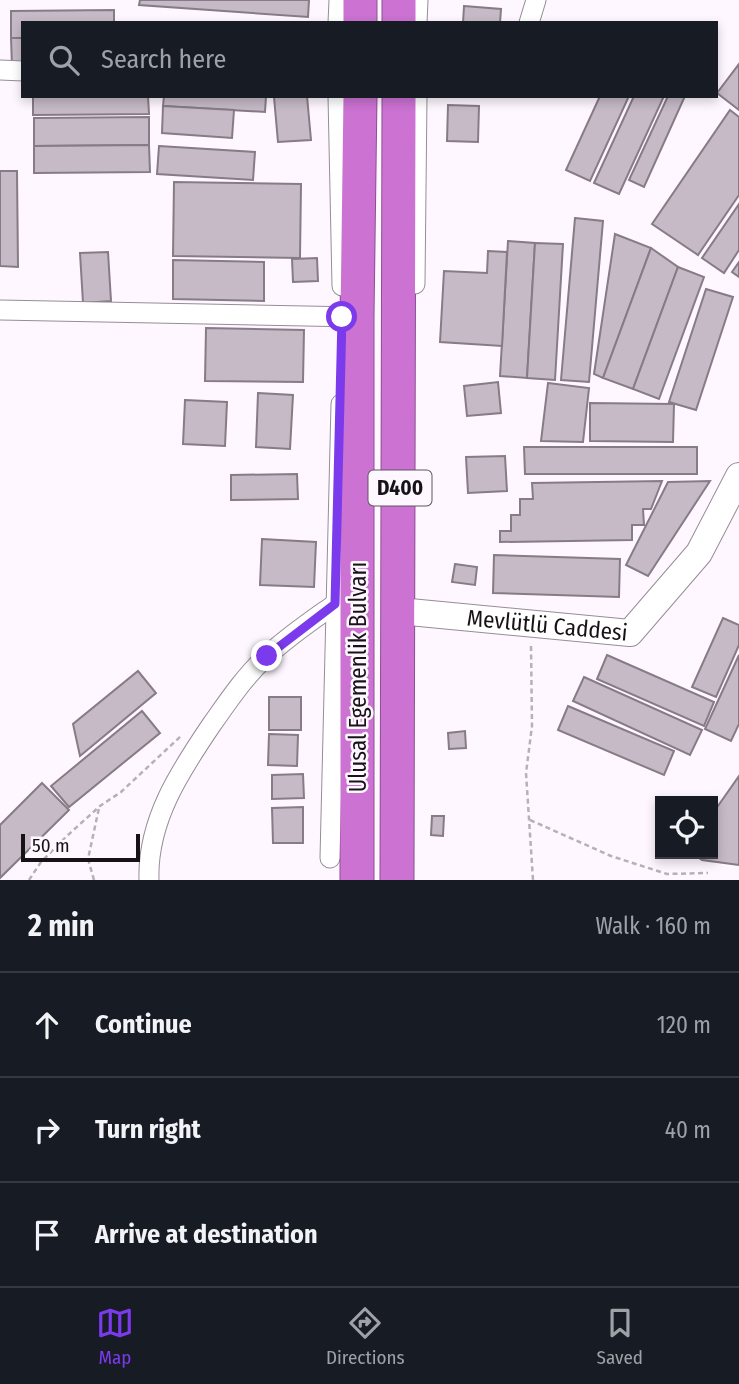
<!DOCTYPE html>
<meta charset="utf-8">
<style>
:root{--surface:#171b24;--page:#242831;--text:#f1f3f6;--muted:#9ea1a6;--line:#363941;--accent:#7c3aed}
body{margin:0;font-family:"Fira Sans Condensed",sans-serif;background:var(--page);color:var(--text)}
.controls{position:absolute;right:21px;bottom:21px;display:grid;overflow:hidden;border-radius:0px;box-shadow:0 4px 10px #0003}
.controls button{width:63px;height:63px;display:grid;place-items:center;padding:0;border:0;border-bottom:2px solid var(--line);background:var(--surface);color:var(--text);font:35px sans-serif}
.scale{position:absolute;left:21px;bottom:18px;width:119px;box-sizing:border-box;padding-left:7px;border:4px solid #161216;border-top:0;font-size:19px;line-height:24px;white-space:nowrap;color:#161216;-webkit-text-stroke:5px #fff7ff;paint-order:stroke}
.stop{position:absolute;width:21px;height:21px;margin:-16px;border:5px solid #7c3aed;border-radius:50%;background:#fff}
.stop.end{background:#7c3aed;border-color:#fff;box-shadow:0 2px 7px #0008}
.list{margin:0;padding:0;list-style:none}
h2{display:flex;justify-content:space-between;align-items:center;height:91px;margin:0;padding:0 28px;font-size:30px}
h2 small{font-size:23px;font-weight:400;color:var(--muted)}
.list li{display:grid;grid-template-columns:46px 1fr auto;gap:21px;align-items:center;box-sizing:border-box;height:105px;padding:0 28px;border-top:2px solid var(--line)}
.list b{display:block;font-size:26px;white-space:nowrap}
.list em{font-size:23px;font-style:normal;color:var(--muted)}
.icon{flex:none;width:38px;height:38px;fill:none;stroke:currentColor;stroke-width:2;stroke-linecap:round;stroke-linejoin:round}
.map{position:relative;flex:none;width:739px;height:880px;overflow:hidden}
.search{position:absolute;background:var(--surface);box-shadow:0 4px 10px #0003;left:21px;right:21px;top:21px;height:77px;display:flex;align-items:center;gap:18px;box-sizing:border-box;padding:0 24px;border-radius:0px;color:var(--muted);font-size:26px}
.sheet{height:406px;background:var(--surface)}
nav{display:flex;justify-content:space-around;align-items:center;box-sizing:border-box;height:98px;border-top:2px solid var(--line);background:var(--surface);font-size:19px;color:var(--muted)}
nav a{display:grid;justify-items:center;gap:4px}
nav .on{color:var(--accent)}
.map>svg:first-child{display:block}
.building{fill:#c6bac6;stroke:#867b86;stroke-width:2}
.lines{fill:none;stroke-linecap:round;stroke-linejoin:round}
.street-casing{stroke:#978c98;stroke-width:21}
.secondary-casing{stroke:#978c98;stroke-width:28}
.highway-casing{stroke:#8c5090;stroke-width:35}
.path{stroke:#b7b0b7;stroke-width:2.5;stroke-dasharray:5 3.5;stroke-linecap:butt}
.street{stroke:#fff;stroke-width:19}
.secondary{stroke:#fff;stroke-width:26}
.highway{stroke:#cb72d2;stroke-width:33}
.route{stroke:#7c3aed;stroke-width:9}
.labels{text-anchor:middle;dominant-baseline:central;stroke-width:5;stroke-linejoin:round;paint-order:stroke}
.shield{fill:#fff7ff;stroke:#5c575c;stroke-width:2}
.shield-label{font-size:21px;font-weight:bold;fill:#161216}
.street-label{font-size:23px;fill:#161216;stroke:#fff7ff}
</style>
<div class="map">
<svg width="739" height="880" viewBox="0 0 739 880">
<rect width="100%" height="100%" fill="#fff7ff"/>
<g class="building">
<path d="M140,0H309L308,17L139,5Z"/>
<path d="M464,6L501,9L500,23H463Z"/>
<path d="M114,10V23H23V38H11V11Z"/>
<path d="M11,38H23V67H12Z"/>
<path d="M739,64V110L717,93Z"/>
<path d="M33,96H148L149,114L33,115Z"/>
<path d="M164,96H266L265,112L163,106Z"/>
<path d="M307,96L311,140L278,142L274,97Z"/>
<path d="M600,96H629L590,181L566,170Z"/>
<path d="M634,96H664L619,194L594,183Z"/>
<path d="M668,96H685L644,187L629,180Z"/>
<path d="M448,105L479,106L478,142L447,141Z"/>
<path d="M163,106L234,110L232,138L162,133Z"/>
<path d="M730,110L739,117V195L698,255L652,224Z"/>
<path d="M149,117V145L34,146V118Z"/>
<path d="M149,145L150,172L34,173V146Z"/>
<path d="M159,146L255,152L253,180L157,174Z"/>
<path d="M0,171H17L18,267L0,266Z"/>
<path d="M174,182L301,184L300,258L173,256Z"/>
<path d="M739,204V250L724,273L702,258Z"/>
<path d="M575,218L603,221L589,382L561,380Z"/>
<path d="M615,234L651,248L603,378L594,374Z"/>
<path d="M508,241L535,243L527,378L500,376Z"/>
<path d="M535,243L563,244L555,380L527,378Z"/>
<path d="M651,248L678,267L633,389L603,378Z"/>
<path d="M488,251L507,252L502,346L440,342L444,271L487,273Z"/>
<path d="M108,252L111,301L83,303L80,253Z"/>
<path d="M317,258L318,281L293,282L292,259Z"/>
<path d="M173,260L264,262V301L173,299Z"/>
<path d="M739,262V277L732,272Z"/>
<path d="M678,267L704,277L659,399L633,389Z"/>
<path d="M706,289L733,297L696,410L669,402Z"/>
<path d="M206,328L304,330L303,382L205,381Z"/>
<path d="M498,382L501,413L467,416L464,386Z"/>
<path d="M548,383L589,388L583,442L541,441Z"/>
<path d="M258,393L293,395L290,449L256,447Z"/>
<path d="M185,400L227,402L225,446L183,444Z"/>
<path d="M590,403L674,404L673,442L590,441Z"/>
<path d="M524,447H697V474H525Z"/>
<path d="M505,456L507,491L468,493L466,457Z"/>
<path d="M297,474L298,499L231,500V475Z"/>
<path d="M662,481L651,509H643L644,525H632V540L500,542V531H511V515H520V499H533L532,483Z"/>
<path d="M710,481L648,576L626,565L668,482Z"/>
<path d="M262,539L316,542L314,587L260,585Z"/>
<path d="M494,555L620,559L619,597L493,593Z"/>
<path d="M455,564L477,567L475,585L452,582Z"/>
<path d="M723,618L739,625V645L716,697L692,687Z"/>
<path d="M607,655L714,702L704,726L597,679Z"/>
<path d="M739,655V724L731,741L705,729Z"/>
<path d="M138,671L156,693L80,756L73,724Z"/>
<path d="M584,677L702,730L690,755L573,701Z"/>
<rect x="269" y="697" width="32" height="33"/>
<path d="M568,706L674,751L664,775L558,730Z"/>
<path d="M142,711L160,733L69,807L51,786Z"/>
<path d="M465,731L466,748L449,749L448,733Z"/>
<path d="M269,734L298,735L297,766L268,765Z"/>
<path d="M303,774L304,798L272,799V775Z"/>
<path d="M739,776V865L702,860L694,854H713V813Z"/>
<path d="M42,783L69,810L0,878V825Z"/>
<path d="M303,807V843H273L272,808Z"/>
<path d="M432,816H444L443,836L431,835Z"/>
</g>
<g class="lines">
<defs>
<g id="street">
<path d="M338,23L339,0"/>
<path d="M417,23L418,0"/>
<path d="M529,23L536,0"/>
<path d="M0,70L23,71"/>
<path d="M338,96L342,286"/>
<path d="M415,284L417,96"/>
<path d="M0,310L357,317"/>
<path d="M330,858L341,404"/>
<path d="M149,880C147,821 180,771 212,724C229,700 245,676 266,657C287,637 311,621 335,604"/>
</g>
<g id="secondary">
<path id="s1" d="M399,611L630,633L699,553L739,476"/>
</g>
<g id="highway">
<path d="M399,0V23"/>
<path d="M360,23V0"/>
<path d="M357,880V317L360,96"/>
<path d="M397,880L399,96"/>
</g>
</defs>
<use href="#street" class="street-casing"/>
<use href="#secondary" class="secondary-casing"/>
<use href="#highway" class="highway-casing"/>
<g class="path">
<path d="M531,646L532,726L526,773L533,880"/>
<path d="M530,820L611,856L667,874L708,873"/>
<path d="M29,880L41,862L68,835L100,806L121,792L181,736"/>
<path d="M94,880L88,859L99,808"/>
</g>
<use href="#street" class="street"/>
<use href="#secondary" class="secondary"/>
<use href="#highway" class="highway"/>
</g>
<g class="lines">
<path class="route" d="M267,656L335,604L342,317"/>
</g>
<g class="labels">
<rect class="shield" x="368.5" y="470.5" width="63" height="35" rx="5"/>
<g class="shield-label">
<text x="400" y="488">D400</text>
</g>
<g class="street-label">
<text stroke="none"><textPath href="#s1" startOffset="149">Mevlütlü Caddesi</textPath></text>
<text transform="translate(358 677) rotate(-90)">Ulusal Egemenlik Bulvarı</text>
</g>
</g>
</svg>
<div class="controls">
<button><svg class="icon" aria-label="locate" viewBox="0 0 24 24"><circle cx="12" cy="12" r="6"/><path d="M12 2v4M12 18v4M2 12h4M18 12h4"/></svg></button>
</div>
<div class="scale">50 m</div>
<div class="stop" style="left:342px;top:317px"></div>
<div class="stop end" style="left:267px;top:656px"></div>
<div class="search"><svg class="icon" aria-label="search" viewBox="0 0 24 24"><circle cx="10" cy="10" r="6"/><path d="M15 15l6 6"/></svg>Search here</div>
</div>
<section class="sheet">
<h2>2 min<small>Walk · 160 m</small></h2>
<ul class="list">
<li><svg class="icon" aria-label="ahead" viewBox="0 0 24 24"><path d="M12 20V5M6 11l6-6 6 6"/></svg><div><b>Continue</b></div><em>120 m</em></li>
<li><svg class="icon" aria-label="right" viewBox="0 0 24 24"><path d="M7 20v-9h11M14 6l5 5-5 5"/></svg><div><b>Turn right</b></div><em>40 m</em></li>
<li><svg class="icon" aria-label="arrive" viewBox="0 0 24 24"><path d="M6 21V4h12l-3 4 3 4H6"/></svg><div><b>Arrive at destination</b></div></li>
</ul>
</section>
<nav>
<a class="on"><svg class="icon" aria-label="map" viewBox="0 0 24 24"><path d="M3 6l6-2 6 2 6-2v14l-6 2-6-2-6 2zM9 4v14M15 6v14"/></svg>Map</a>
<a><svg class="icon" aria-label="directions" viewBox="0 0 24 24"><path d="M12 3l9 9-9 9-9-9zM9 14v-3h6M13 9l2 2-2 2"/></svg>Directions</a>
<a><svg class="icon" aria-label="saved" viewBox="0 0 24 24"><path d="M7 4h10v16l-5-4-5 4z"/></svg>Saved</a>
</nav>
